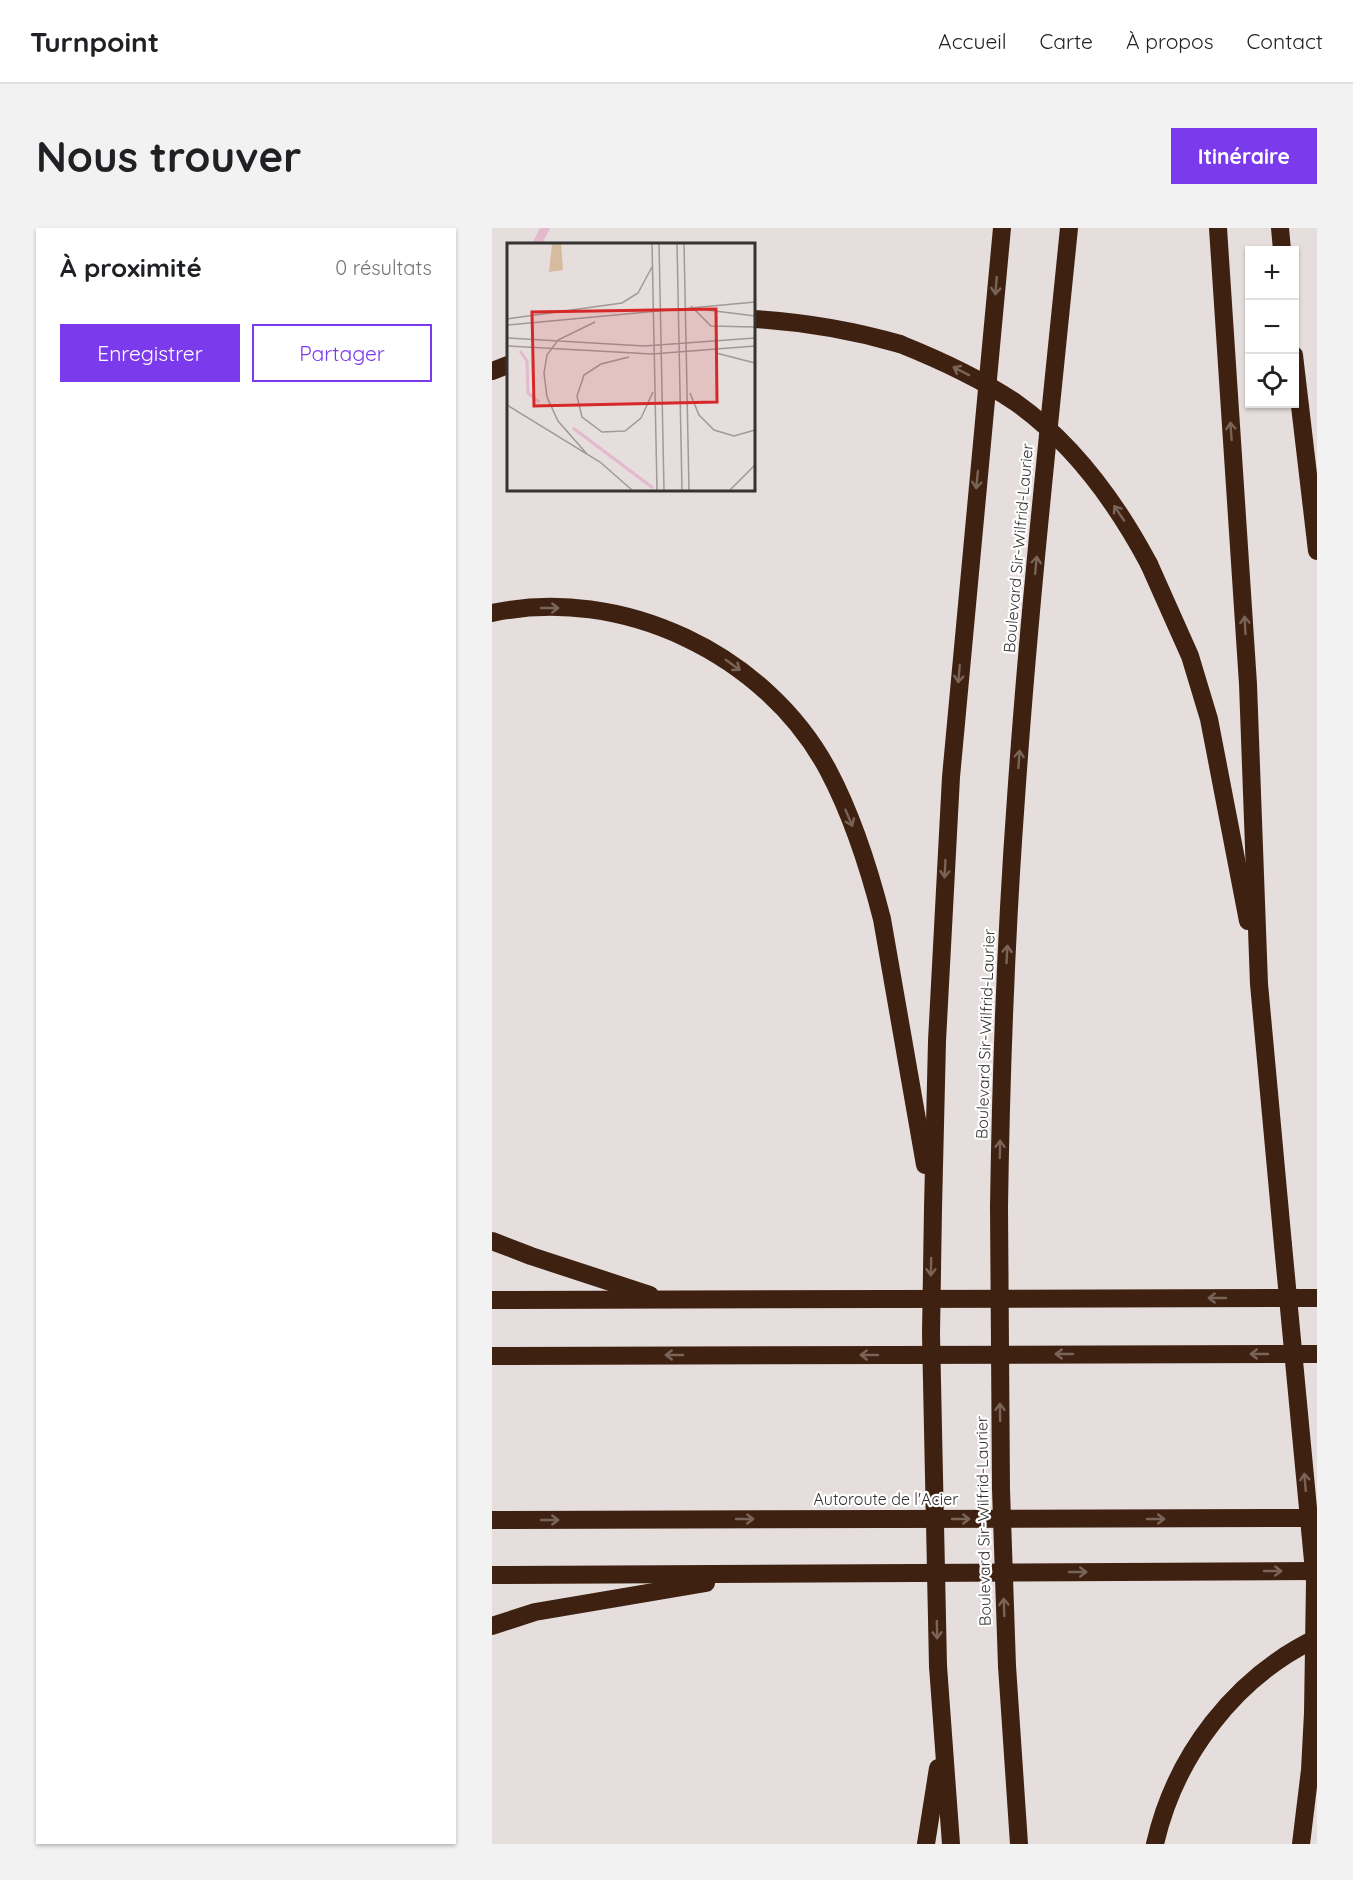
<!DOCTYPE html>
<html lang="fr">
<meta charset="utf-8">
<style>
:root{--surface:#fff;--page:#f2f2f2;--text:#202124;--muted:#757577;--line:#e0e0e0;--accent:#7c3aed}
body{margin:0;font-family:Quicksand,sans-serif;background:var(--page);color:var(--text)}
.controls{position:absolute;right:18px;top:18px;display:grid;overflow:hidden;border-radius:0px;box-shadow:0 2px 4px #0004}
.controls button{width:54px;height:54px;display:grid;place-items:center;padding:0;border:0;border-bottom:2px solid var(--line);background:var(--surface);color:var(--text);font:30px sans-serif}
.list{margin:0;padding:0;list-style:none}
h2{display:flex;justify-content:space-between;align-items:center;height:78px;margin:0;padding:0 24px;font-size:26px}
h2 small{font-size:20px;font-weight:400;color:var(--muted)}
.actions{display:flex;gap:12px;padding:18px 24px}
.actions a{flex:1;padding:14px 0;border:2px solid var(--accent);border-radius:0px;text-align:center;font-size:21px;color:var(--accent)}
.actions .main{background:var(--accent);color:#fff}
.icon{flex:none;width:33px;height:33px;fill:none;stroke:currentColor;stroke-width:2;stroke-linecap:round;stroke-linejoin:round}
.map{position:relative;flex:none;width:825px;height:1616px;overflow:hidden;border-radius:0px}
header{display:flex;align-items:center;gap:36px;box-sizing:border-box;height:84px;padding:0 30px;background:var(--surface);border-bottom:2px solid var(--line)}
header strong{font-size:28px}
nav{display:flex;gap:33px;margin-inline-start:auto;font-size:21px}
.intro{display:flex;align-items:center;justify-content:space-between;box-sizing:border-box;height:144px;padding:0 36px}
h1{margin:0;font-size:42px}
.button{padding:15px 27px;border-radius:0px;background:var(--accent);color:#fff;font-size:21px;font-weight:700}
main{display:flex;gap:36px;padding:0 36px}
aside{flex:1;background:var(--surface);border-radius:0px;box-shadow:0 2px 4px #0004}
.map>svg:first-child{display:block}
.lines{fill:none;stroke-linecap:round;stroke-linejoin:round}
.stream{stroke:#e2b9cd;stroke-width:9}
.highway{stroke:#3f2111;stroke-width:18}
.highway-bridge{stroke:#3f2111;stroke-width:18}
.oneway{stroke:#796458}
.labels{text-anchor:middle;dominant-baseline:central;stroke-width:4.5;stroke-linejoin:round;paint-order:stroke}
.street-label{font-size:16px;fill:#353232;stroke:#fff}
.inset-river{fill:none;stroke:#e2b9cd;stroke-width:3}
.inset-road{fill:none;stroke:#9f9999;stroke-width:1.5}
.view{fill:#d62828;fill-opacity:0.15;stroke:#d62828;stroke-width:3}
.inset-edge{fill:none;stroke:#353232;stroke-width:3}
</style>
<header>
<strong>Turnpoint</strong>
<nav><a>Accueil</a><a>Carte</a><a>À propos</a><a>Contact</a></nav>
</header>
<div class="intro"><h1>Nous trouver</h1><a class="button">Itinéraire</a></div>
<main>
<aside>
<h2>À proximité<small>0 résultats</small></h2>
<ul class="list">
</ul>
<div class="actions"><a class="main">Enregistrer</a><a>Partager</a></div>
</aside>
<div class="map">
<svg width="825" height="1616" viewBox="0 0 825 1616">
<rect width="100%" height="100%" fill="#e5dedd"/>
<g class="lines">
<path class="stream" d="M45,16L53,0"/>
<g class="highway">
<path d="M726,0L756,456L767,756L791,1017"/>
<path d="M788,0L790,22"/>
<path d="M261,91C312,94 359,102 408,116"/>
<path d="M802,127L825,323"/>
<path d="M0,143L16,137"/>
<path d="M657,336L698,428L717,491L756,693"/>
<path d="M0,385C129,357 274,426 336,542C361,589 377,640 390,691L433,937"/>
<path d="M507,979C509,843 514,706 524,570C537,380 558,190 577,0"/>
<path d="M441,980L445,813L459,549L510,0"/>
<path d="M0,1013L39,1028L158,1067"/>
<path d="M0,1072L825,1070"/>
<path d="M0,1128L825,1126"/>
<path d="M0,1292L825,1290"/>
<path d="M0,1347L825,1343"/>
<path d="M0,1398L43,1384L214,1355"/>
<path d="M446,1438L459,1616"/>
<path d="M515,1438L527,1616"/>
<path d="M434,1616L446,1540"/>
<path d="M663,1616C683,1528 743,1449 825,1410"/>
<path d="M809,1616L818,1542L821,1485"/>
</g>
<g class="highway-bridge">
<path d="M408,116C448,132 487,150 523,174C581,215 624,274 657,336"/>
<path d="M507,979L509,1261L515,1438"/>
<path d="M441,980L439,1106L446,1438"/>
<path d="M791,1017L823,1354L821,1485"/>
</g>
</g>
<defs><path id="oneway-shaft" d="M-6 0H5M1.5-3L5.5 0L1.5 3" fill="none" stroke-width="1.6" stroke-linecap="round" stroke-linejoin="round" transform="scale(1.5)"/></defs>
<g class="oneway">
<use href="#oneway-shaft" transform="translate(504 58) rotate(95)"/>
<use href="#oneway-shaft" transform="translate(469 143) rotate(-153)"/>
<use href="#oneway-shaft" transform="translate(739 203) rotate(-94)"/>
<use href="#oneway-shaft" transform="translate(485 252) rotate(96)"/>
<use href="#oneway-shaft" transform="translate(627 285) rotate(-124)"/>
<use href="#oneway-shaft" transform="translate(544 337) rotate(-84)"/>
<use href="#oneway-shaft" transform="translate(58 380)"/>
<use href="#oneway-shaft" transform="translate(753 397) rotate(-93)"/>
<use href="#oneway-shaft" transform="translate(241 437) rotate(36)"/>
<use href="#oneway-shaft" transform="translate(467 446) rotate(95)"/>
<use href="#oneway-shaft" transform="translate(527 531) rotate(-86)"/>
<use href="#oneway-shaft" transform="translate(357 590) rotate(67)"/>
<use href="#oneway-shaft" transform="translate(453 641) rotate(93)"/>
<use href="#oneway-shaft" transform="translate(515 726) rotate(-87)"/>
<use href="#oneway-shaft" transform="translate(508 921) rotate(-89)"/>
<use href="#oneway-shaft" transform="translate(439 1039) rotate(91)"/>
<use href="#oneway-shaft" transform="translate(725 1070) rotate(180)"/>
<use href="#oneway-shaft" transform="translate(572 1126) rotate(180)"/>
<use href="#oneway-shaft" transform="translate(767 1126) rotate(180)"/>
<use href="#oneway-shaft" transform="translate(182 1127) rotate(180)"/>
<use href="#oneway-shaft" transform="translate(377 1127) rotate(180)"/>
<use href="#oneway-shaft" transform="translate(508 1184) rotate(-91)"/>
<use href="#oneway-shaft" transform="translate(813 1254) rotate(-95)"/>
<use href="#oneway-shaft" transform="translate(253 1291)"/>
<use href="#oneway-shaft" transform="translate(469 1291)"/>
<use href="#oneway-shaft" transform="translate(664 1291)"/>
<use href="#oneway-shaft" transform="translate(58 1292)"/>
<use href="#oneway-shaft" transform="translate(781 1343)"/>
<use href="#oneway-shaft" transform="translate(586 1344)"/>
<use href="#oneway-shaft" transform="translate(512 1379) rotate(-92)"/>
<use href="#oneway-shaft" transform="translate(445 1402) rotate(89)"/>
</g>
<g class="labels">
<g class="street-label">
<text transform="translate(526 320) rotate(-85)">Boulevard Sir-Wilfrid-Laurier</text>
<text transform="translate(493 806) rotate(-88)">Boulevard Sir-Wilfrid-Laurier</text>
<text x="394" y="1271">Autoroute de l'Acier</text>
<text transform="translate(491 1293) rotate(-91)">Boulevard Sir-Wilfrid-Laurier</text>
</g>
</g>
<g transform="translate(15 15)">
<rect width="248" height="248" fill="#e5dedd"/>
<path d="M54,0L56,27L42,29L45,1Z" fill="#d6bb9e"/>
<path class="inset-river" d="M13,108L20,118L21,150L32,159M66,185L146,245"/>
<path class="inset-road" d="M145,0L150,247M152,0L157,247M170,0L175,247M177,0L182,247M184,63L204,83L248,84M200,67L248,73M0,76L115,60L131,50L145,24M0,82L248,59M0,95L137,103L248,95M0,103L145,111L248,103M209,110L248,120M122,114L94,121L77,132L70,153L75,174L95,189L118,188L134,175L146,149M183,150L192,172L207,187L227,193L248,187M0,162L93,219L125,247M80,211L51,178L40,154L37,130L40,112L51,97L88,79M223,247L248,222"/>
<path class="view" d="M209,66L210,159L27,163L25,69Z"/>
<rect width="248" height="248" class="inset-edge"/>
</g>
</svg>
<div class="controls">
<button>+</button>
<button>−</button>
<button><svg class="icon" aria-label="locate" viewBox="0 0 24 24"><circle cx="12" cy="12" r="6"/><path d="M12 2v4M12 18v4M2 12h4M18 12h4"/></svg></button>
</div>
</div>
</main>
